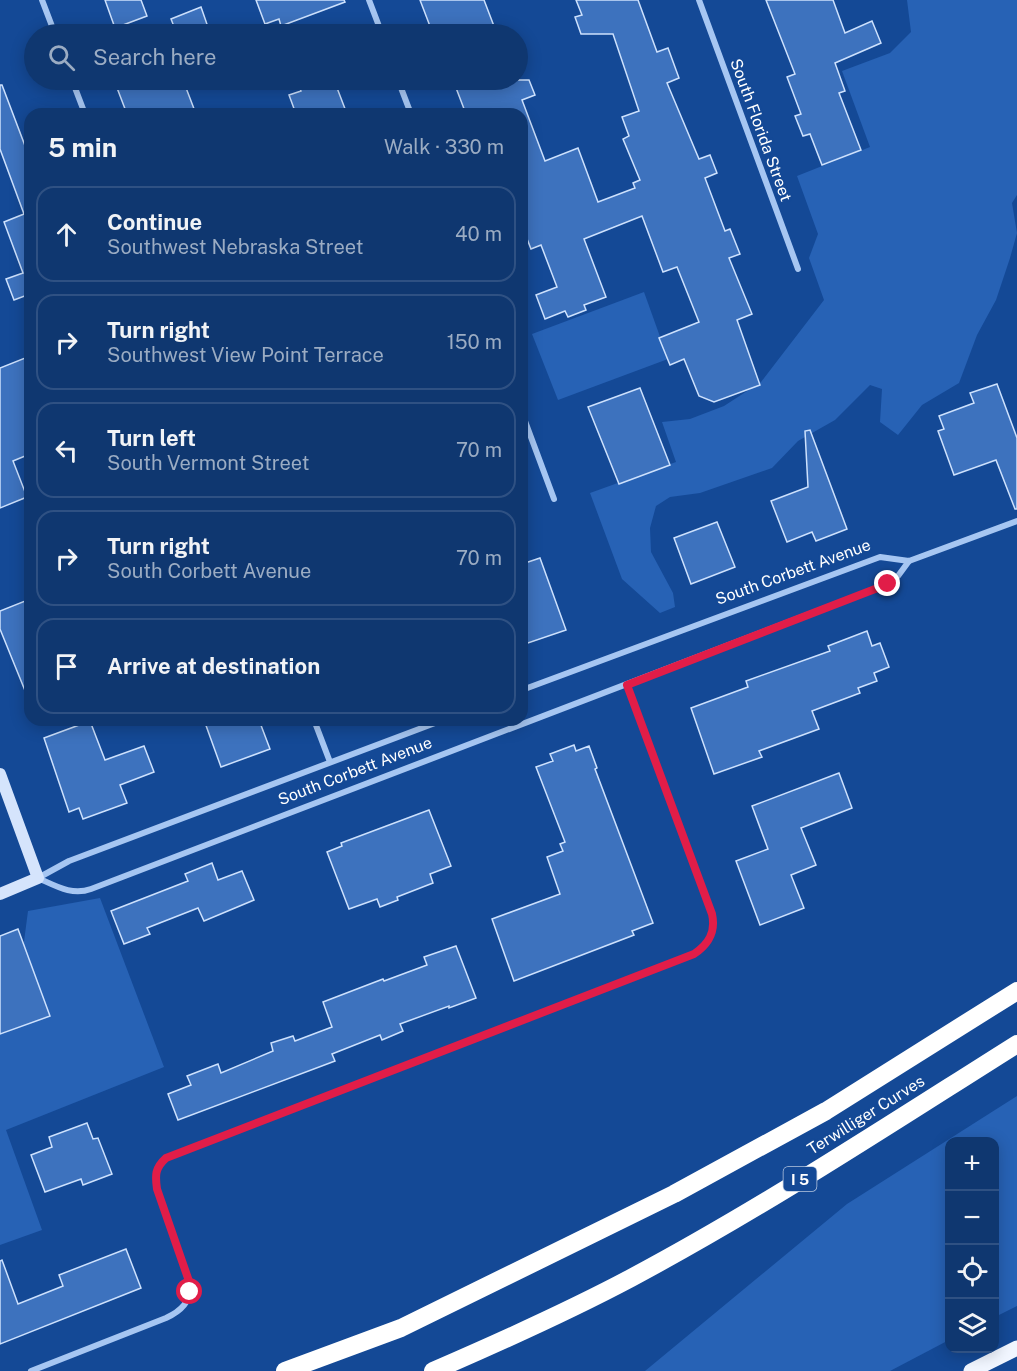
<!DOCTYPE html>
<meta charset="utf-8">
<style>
:root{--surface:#0f3770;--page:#183f75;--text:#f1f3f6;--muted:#9bacc3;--line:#2f5183}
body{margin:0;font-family:"Public Sans",sans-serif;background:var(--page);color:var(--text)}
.controls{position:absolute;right:18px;bottom:18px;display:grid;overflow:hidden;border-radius:12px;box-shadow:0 3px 15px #0003}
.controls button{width:54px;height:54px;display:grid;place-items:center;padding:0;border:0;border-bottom:2px solid var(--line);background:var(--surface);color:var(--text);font:30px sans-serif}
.stop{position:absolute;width:18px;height:18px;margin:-14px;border:4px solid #e11d48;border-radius:50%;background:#fff}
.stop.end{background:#e11d48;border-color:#fff;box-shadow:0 2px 6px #0008}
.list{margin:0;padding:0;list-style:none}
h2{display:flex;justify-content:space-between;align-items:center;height:78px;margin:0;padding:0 24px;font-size:26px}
h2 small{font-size:20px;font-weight:400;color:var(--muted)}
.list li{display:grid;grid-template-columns:39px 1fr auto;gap:18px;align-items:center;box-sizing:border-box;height:96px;margin:0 12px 12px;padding:0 12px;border:2px solid var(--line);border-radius:18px}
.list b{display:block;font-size:22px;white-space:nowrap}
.list p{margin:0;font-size:20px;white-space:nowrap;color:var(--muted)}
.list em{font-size:20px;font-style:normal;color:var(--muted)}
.icon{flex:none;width:33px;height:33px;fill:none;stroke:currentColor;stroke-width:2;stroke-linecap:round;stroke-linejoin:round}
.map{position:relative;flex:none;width:1017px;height:1371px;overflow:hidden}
.search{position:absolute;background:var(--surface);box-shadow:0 3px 15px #0003;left:24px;top:24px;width:504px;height:66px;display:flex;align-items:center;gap:15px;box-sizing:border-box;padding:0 21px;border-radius:33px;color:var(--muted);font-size:22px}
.panel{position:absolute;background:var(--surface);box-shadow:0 3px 15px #0003;left:24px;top:108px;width:504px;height:618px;border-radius:18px}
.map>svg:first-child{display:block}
.green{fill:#2762b5}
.building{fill:#3d72be;stroke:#cde1fd;stroke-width:1.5}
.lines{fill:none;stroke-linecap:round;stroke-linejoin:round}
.street{stroke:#a6c6f2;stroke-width:6}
.secondary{stroke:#d5e4fc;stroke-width:12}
.primary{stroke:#f1f6ff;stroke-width:15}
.highway{stroke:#fff;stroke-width:18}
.route{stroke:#e11d48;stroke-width:8}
.labels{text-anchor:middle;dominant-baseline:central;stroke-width:4.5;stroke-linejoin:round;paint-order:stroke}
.shield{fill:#144996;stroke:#b8c8e0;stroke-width:1.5}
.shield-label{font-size:15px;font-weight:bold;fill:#fff}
.street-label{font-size:16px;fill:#fff;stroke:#144996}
</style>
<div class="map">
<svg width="1017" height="1371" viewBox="0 0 1017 1371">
<rect width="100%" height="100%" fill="#144996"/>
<g class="green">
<path d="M907,0H1017V195L1012,203L1017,233L1010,258L996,300L977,335L959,383L922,405L898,435L880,422L882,389L870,385L835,420L798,441L772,468L700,493L670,497L656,506L650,528L651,552L673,593L675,607L660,613L622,579L590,493L676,462L662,422L690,419L724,406L761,382L824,300L809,258L818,234L797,176L870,147L842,71L890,53L911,32Z"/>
<path d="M644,292L668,359L558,400L532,334Z"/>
<path d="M100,898L164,1067L6,1130L42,1230L0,1245V1005L17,995L28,911Z"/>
<path d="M1017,1096V1306L995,1317L994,1142H950L949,1340L890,1371H645L847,1204Z"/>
</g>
<g class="building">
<path d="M105,0H141L147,16L115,28Z"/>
<path d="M256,0H344L345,2L281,26L279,19L265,24Z"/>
<path d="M420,0H484L497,34H433Z"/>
<path d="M576,0H638L657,52L668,48L679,78L667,83L699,159L710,155L717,173L705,178L725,231L730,229L740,254L729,258L752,314L737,320L760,385L714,402L699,396L684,359L670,365L659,338L699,322L677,267L663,272L642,216L584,239L606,297L584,305L586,310L568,317L565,311L545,319L536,295L557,287L541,245L531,249L522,226V114H466L453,80H529L535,95L522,100L545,161L578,148L598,202L635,188L633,183L640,180L623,139L629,136L622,117L639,111L613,34H581L575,17L582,15Z"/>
<path d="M766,0H833L845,33L872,21L881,43L835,63L845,91L839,93L861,150L822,165L810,134L803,136L795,116L801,114L787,77L795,74Z"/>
<path d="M201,7L209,30L198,34H177L171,19Z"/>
<path d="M114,80H183L196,114H127Z"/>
<path d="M297,80H334L347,114H296L289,95L301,91Z"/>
<path d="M0,85H2L30,159V294L14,300L6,279L23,273L4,222L24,214L0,149Z"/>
<path d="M30,356V454L13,461L27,497L0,508V368Z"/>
<path d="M997,384L1017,438V509H1015L996,460L954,475L938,431L944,429L939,416L974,403L970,393Z"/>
<path d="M640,388L670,465L619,484L588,407Z"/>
<path d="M810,430L847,529L816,541L812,532L787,542L771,501L808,487L805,431Z"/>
<path d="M717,522L735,567L691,584L674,538Z"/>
<path d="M540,558L566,630L522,645V564Z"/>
<path d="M30,599V697L28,698L0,629V611Z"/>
<path d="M867,631L872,646L880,643L889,667L874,673L877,681L858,688L860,693L812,711L819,729L759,751L762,757L714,774L691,708L748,687L746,681L830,651L828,646Z"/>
<path d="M204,720H259L270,749L221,767Z"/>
<path d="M90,721L105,760L144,746L154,772L120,785L127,803L83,819L79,808L69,812L44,738Z"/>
<path d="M574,745L576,751L589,746L597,768L595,769L653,923L632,931L634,935L514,981L492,919L560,894L547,857L563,851L560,844L565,842L536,767L553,761L550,754Z"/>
<path d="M839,773L852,808L801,828L816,865L791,875L804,908L760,925L736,861L768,849L752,806Z"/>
<path d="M429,810L451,866L430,874L433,883L397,897L398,900L380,907L377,899L349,909L327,852L342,846L341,843Z"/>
<path d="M212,863L218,880L242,871L254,900L204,921L198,908L147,928L150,934L124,944L111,911L188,881L185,874Z"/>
<path d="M18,929L50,1016L0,1034V936Z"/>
<path d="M456,946L476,998L449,1008V1006L400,1024L403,1031L382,1040L380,1035L332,1054L335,1061L178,1120L168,1094L191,1085L187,1076L218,1064L221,1073L273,1051L271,1043L293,1036L295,1041L332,1027L323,1002L383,979L384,981L427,965L424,957Z"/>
<path d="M87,1123L93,1139L98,1138L112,1174L83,1185L81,1179L45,1192L31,1155L52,1147L49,1137Z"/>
<path d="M126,1249L141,1288L0,1344V1261L2,1260L18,1304L63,1286L59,1275Z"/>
</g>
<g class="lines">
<g class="street">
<path d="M42,0L55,34"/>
<path d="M369,0L382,34"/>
<path d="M699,0L798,269"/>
<path d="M72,80L85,114"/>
<path d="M398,80L411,114"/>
<path d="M522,413L554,499"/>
<path d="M522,690L880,557L909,561L1017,521"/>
<path d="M314,720L330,762"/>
<path d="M38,878C56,886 72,896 91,889L888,584L898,576L909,561"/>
<path d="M38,878L69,861L443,720"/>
<path d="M31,1371L166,1318C181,1311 191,1302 190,1284L157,1189C155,1175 155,1168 166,1158L694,954C709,944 716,932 712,914L627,685"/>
</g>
<path class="secondary" d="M0,774L38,878L0,894"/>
<path class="primary" d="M971,1371L1017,1348"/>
<g class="highway">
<path d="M285,1371L401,1328L674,1194L826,1111L1017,991"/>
<path d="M433,1371C500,1342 567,1312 631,1278C764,1207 890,1124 1017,1044"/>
</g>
</g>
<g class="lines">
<path class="route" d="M190,1292V1284L157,1189C155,1175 155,1168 166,1158L694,954C709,944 716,932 712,914L627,685L888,584"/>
</g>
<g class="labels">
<rect class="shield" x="783.5" y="1167" width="33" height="24" rx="4.5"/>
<g class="shield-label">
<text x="800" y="1179">I 5</text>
</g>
<g class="street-label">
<text transform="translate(761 130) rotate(70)">South Florida Street</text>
<text transform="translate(793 572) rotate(-20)">South Corbett Avenue</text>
<text transform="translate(355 771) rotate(-21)">South Corbett Avenue</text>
<text transform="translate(866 1115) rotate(-32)">Terwilliger Curves</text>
</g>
</g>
</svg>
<div class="controls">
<button>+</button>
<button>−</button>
<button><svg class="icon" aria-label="locate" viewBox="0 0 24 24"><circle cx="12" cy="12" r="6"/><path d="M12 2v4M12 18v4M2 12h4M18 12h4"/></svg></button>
<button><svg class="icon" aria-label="layers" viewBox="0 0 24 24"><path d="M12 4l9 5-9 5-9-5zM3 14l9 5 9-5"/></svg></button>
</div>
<div class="stop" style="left:190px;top:1292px"></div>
<div class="stop end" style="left:888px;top:584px"></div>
<div class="search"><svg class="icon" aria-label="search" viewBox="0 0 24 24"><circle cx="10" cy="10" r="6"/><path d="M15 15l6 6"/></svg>Search here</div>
<section class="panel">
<h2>5 min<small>Walk · 330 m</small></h2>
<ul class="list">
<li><svg class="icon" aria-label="ahead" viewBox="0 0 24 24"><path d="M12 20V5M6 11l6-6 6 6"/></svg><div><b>Continue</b><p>Southwest Nebraska Street</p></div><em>40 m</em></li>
<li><svg class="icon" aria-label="right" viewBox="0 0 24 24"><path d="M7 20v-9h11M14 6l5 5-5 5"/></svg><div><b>Turn right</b><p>Southwest View Point Terrace</p></div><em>150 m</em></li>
<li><svg class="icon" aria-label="left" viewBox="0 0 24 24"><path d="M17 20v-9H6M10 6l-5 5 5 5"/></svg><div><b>Turn left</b><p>South Vermont Street</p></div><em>70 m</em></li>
<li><svg class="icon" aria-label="right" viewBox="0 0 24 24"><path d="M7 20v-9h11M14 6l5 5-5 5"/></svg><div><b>Turn right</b><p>South Corbett Avenue</p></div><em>70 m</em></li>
<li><svg class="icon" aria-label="arrive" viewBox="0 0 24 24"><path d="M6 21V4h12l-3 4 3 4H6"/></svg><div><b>Arrive at destination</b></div></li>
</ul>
</section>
</div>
